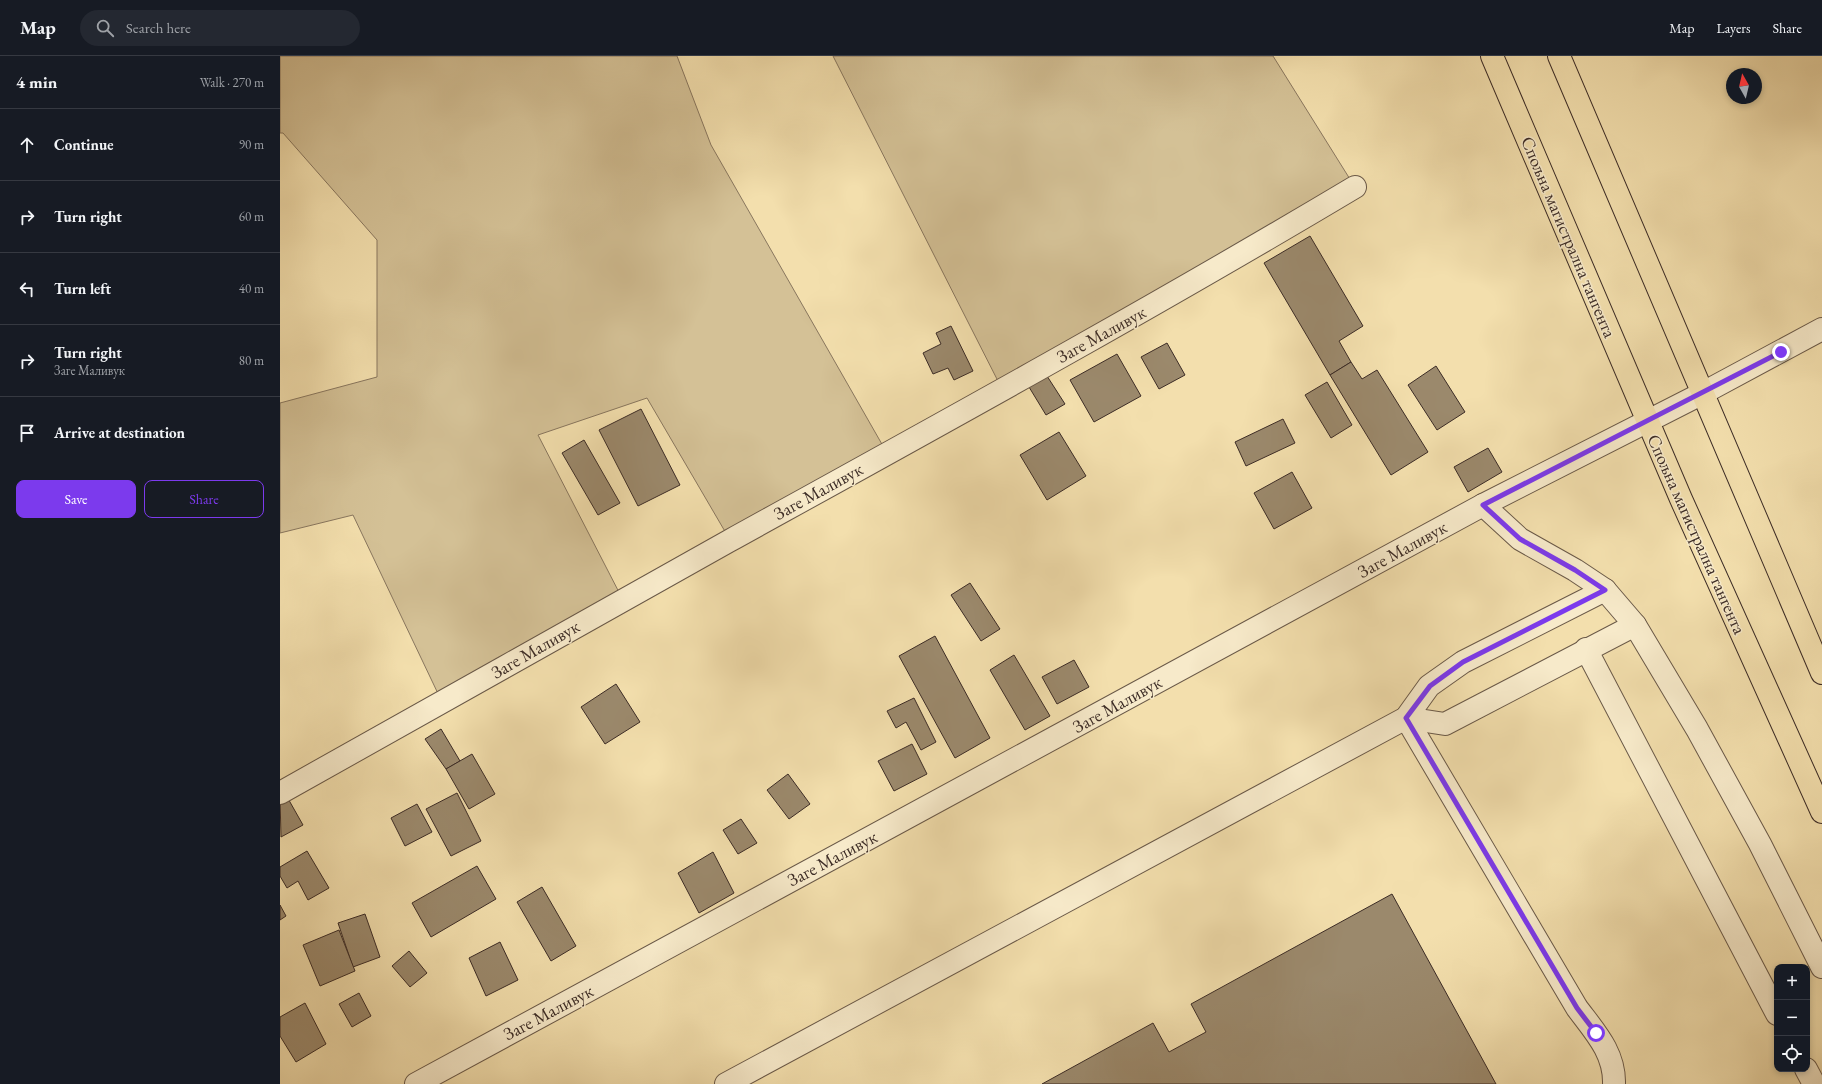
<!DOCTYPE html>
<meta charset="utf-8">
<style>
:root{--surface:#171b24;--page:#242831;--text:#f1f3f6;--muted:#9ea1a6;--line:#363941;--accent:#7c3aed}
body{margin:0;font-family:"EB Garamond",serif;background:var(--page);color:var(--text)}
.controls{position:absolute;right:12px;bottom:12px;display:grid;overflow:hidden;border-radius:8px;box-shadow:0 2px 6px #0003}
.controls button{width:36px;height:36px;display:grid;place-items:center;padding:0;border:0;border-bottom:1px solid var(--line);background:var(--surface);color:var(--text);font:20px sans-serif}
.compass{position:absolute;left:1446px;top:12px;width:36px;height:36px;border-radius:50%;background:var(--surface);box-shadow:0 2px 6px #0003;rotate:352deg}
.stop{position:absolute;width:12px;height:12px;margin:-9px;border:3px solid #7c3aed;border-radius:50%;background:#fff}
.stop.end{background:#7c3aed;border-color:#fff;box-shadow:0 1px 4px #0008}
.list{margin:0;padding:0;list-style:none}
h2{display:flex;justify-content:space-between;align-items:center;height:52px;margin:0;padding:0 16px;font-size:17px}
h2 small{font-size:13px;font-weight:400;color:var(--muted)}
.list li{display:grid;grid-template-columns:26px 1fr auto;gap:12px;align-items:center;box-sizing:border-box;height:72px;padding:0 16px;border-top:1px solid var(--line)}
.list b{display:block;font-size:15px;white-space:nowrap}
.list p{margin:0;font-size:13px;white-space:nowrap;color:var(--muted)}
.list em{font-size:13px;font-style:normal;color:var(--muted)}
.actions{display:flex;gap:8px;padding:12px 16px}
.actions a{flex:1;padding:9px 0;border:1px solid var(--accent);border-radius:8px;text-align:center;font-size:14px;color:var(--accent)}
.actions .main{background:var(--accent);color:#fff}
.icon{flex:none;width:22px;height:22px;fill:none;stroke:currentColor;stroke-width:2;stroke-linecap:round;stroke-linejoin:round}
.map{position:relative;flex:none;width:1542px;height:1028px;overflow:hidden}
header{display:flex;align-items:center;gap:24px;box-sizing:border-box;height:56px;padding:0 20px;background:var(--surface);border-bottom:1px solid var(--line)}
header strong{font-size:19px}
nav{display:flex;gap:22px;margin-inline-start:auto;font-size:14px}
.search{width:280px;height:36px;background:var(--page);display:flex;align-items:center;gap:10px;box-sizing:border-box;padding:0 14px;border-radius:22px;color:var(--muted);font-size:15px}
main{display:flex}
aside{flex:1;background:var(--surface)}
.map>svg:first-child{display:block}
.green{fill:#d4c196;stroke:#88765e}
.building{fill:#9b896c;stroke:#3c2c26}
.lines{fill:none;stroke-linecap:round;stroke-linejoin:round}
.minor-casing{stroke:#6a5948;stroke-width:24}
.highway-casing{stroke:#3c2c26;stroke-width:24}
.minor{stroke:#f7eaca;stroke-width:22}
.highway{stroke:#f3dfad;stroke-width:22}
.route{stroke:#7c3aed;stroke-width:5}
.labels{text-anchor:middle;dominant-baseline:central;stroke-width:3;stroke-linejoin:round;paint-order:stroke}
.street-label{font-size:18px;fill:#3c2c26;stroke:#f7eaca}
</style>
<header>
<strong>Map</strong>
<div class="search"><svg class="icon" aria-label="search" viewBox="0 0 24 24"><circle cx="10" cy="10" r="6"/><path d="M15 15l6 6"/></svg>Search here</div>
<nav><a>Map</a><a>Layers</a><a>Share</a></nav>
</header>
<main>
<aside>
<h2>4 min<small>Walk · 270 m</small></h2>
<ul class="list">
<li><svg class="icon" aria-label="ahead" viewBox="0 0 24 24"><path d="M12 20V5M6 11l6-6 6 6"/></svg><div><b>Continue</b></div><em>90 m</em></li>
<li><svg class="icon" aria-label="right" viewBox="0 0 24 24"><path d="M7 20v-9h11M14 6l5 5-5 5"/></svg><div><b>Turn right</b></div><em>60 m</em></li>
<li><svg class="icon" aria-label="left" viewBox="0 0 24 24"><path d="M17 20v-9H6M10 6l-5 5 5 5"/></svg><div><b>Turn left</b></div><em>40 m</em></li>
<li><svg class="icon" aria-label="right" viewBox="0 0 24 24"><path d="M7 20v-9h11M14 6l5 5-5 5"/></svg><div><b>Turn right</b><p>Заге Маливук</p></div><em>80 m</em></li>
<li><svg class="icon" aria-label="arrive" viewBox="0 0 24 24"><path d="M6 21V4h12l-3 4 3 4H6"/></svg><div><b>Arrive at destination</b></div></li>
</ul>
<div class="actions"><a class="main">Save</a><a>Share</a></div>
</aside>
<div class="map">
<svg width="1542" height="1028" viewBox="0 0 1542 1028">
<rect width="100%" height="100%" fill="#f3dfad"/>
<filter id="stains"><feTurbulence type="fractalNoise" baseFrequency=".005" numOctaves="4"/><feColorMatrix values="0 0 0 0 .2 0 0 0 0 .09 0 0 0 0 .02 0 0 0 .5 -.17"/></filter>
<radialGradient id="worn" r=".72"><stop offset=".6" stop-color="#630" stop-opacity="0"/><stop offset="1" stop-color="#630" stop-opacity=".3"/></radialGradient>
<g class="green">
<path d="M0,0H397L431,89L607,397L450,484L367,342L258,379L343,544L162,646L73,459L0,477V347L97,321V184L3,77H0Z"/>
<path d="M553,0H993L1073,128L722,333Z"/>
</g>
<g class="building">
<path d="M1030,180L1083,270L1059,285L1071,306L1050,319L984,207Z"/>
<path d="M671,270L693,315L674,324L668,312L653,318L643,297L661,288L656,277Z"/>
<path d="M887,287L905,319L879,333L861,301Z"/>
<path d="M837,298L861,340L814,366L790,324Z"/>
<path d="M1071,306L1082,323L1097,314L1148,396L1111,419L1050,319Z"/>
<path d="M1156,310L1185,356L1157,374L1128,329Z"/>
<path d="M767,320L785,348L766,359L749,331Z"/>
<path d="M1047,326L1072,369L1051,382L1025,339Z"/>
<path d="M361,353L400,429L358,450L319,374Z"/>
<path d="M1003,363L1015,387L966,410L955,386Z"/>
<path d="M779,376L806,420L767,444L740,399Z"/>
<path d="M304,384L340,447L318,459L282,397Z"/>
<path d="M1208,392L1222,416L1188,436L1174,411Z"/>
<path d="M1012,416L1032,452L994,473L974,437Z"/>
<path d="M690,527L720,573L701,585L671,539Z"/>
<path d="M655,580L710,682L675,702L619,600Z"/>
<path d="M734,599L770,660L745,674L710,614Z"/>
<path d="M794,604L809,631L777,648L762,621Z"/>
<path d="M336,628L360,666L325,688L301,651Z"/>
<path d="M634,642L656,686L641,694L626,666L616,672L607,655Z"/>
<path d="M161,673L180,705L166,713L145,683Z"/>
<path d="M632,688L647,718L614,735L598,705Z"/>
<path d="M192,698L215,738L189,753L166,713Z"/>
<path d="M508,718L530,748L509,763L487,734Z"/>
<path d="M177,737L201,785L171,800L146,753Z"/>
<path d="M6,739L23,769L1,781L0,742Z"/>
<path d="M137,748L152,776L125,790L111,762Z"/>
<path d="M461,763L477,787L458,798L443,774Z"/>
<path d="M27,795L49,832L28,844L18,825L7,832L0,820V811Z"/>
<path d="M433,796L454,837L419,857L398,817Z"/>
<path d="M197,810L216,843L151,881L132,847Z"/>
<path d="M262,831L296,890L271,905L237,846Z"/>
<path d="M1112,838L1216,1028H762L873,967L889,996L926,976L911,948Z"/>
<path d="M0,849L6,860L0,864Z"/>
<path d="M85,858L100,901L73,911L58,867Z"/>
<path d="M59,874L75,915L40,930L23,889Z"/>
<path d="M220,886L238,924L206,940L189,902Z"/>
<path d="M129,895L147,917L130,931L112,910Z"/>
<path d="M79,937L91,960L72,971L59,948Z"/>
<path d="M25,947L46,988L16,1006L0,980V961Z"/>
</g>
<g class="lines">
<defs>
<g id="minor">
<path d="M1203,449L1240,483L1295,514L1325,534L1355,569L1417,673L1480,788L1542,911"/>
<path d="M1306,593L1497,958"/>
<path d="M1126,662L1297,952C1315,976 1335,997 1334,1028"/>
<path d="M1126,662L1165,668L1355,569"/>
<path d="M0,737C150,654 299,568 449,485C659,369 869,254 1075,131"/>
<path d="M1526,1013L1534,1028"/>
<path d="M136,1028L1203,449L1423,337L1542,273"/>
<path d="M446,1028L1126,662L1149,630L1183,606L1325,534"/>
</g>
<g id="highway">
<path d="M1212,0L1401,443L1542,756"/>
<path d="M1279,0L1542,617"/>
</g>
</defs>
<use href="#minor" class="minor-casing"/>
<use href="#highway" class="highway-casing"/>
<use href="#minor" class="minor"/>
<use href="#highway" class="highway"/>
</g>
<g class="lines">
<path class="route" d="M1316,977L1297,952L1126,662L1150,630L1183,606L1325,534L1295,514L1240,483L1203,449L1501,296"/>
</g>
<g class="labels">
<g class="street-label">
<text transform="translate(1289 181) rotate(67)">Спољна магистрална тангента</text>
<text transform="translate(821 278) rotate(-29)">Заге Маливук</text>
<text transform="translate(538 435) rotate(-29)">Заге Маливук</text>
<text transform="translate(1417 478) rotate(66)">Спољна магистрална тангента</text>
<text transform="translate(1122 493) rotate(-29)">Заге Маливук</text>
<text transform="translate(255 593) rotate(-30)">Заге Маливук</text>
<text transform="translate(837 648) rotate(-29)">Заге Маливук</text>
<text transform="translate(552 802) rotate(-28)">Заге Маливук</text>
<text transform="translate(268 956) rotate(-28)">Заге Маливук</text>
</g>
</g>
<rect width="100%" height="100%" filter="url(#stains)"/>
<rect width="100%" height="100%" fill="url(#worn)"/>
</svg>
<div class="controls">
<button>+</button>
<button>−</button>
<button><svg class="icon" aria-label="locate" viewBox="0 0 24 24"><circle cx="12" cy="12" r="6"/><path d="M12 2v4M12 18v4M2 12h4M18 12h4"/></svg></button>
</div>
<svg class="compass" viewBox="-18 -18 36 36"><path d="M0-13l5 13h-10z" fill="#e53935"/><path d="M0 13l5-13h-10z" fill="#9ea1a6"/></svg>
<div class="stop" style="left:1316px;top:977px"></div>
<div class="stop end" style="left:1501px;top:296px"></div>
</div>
</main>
